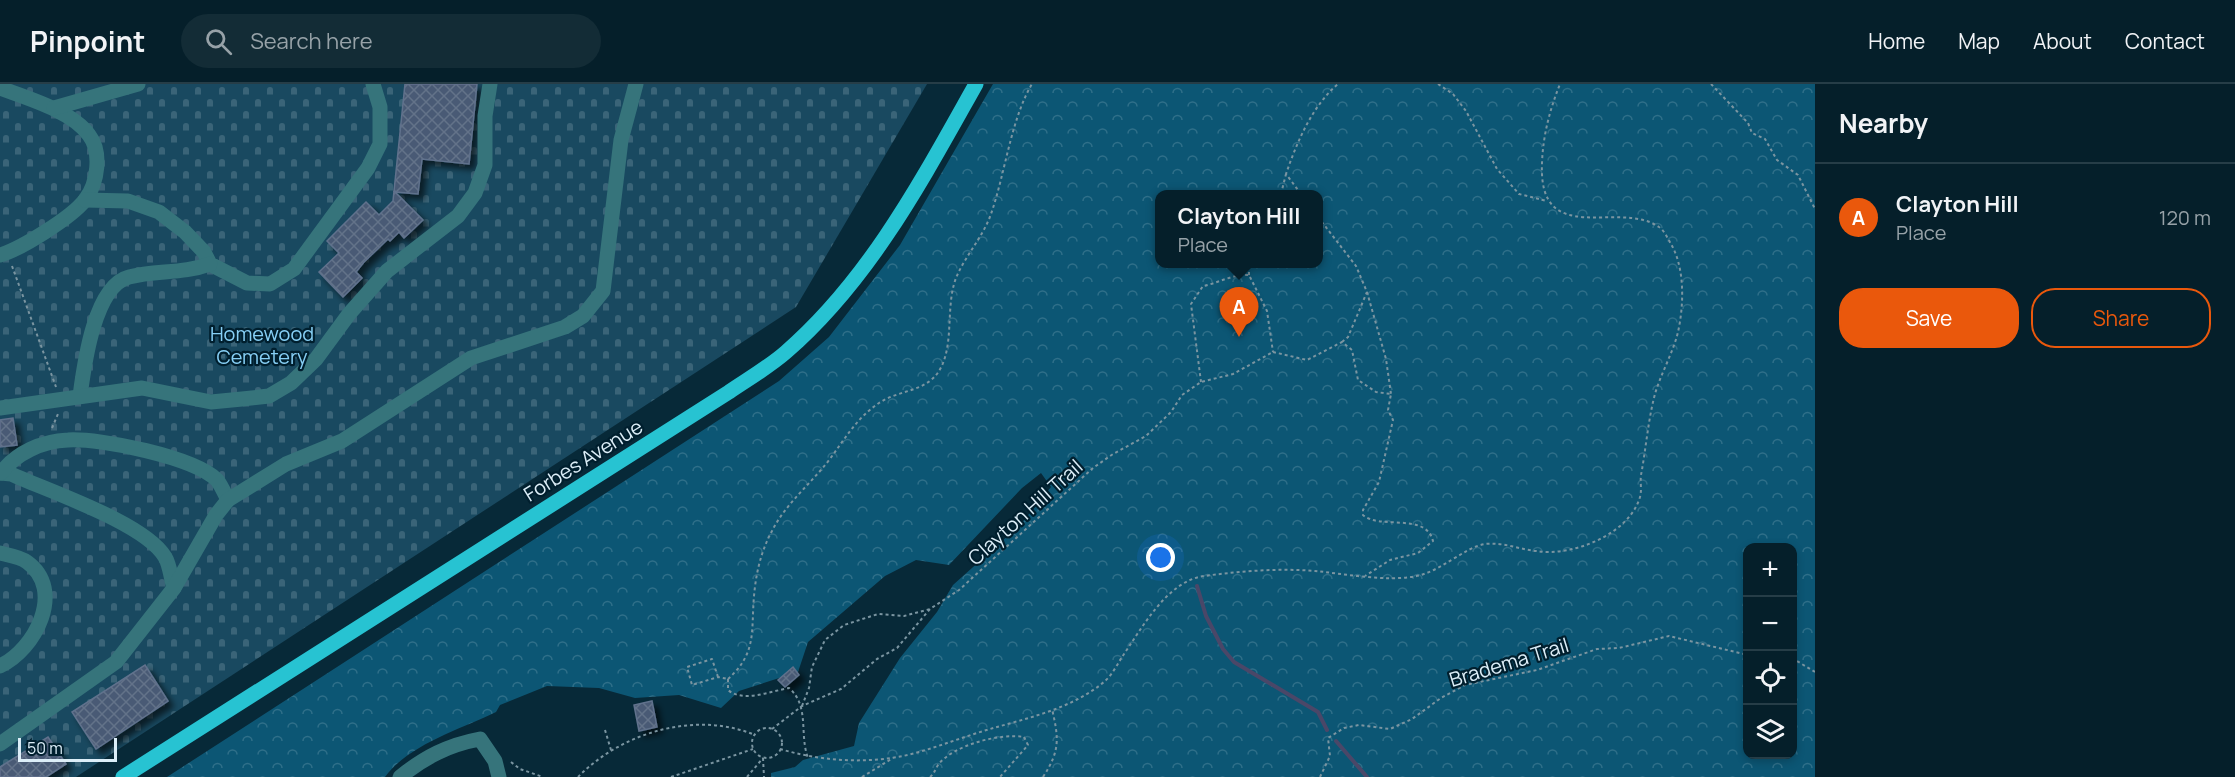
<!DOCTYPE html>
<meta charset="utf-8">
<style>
:root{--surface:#051f2a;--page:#132c36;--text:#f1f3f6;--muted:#97a2a8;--line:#263d47;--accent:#ea580c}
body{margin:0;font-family:Manrope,sans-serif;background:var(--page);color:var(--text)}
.controls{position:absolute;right:18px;bottom:18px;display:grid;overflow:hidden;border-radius:12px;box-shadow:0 3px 9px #0003}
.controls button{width:54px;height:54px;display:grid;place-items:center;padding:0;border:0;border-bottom:2px solid var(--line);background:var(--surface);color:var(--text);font:30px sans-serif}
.scale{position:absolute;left:18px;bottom:15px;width:99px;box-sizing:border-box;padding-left:6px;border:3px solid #dceef8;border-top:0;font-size:16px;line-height:21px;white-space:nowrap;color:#dceef8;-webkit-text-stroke:4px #001f2e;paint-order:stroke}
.you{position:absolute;left:1161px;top:474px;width:21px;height:21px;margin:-15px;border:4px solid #fff;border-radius:50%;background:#1a73e8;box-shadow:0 0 0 9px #1a73e833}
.badge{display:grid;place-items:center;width:39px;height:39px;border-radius:50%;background:var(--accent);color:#fff;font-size:20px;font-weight:700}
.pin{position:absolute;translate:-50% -50px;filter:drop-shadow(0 2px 3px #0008)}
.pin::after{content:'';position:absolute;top:32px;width:21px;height:18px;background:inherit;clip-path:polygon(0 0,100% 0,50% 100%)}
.popup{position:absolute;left:1155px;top:106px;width:168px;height:78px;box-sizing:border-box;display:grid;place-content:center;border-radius:12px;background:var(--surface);filter:drop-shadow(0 2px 4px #0005);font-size:20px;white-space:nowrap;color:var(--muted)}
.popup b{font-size:22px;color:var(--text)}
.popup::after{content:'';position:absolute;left:50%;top:100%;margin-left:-12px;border:12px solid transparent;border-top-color:var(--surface)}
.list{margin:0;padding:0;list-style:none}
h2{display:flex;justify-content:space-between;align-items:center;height:78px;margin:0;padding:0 24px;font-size:26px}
h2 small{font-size:20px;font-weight:400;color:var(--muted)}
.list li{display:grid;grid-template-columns:39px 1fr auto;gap:18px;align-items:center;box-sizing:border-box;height:108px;padding:0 24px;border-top:2px solid var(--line)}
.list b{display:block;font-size:22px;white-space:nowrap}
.list p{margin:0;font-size:20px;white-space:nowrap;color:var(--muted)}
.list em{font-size:20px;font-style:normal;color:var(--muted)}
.actions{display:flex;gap:12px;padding:18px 24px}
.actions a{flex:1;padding:14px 0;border:2px solid var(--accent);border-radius:24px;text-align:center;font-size:21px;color:var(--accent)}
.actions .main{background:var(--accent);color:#fff}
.icon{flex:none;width:33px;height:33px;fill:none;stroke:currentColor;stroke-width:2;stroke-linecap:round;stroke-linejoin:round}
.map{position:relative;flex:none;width:1815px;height:693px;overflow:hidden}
header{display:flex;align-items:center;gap:36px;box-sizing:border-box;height:84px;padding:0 30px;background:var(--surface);border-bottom:2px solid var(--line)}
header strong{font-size:28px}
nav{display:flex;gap:33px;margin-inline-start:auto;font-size:21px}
.search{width:420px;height:54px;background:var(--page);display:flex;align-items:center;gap:15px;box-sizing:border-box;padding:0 21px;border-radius:33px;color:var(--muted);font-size:22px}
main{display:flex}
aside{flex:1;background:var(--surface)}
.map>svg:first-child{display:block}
.forest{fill:url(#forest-crowns);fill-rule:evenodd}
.cemetery{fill:url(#cemetery-stones)}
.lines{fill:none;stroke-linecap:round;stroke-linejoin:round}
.stream{stroke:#4a4768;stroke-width:4}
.building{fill:url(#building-cross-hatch);stroke:#61728d;stroke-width:1.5;filter:url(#shadow)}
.path{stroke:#7b95a1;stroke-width:2;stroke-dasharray:3 3;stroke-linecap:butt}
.minor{stroke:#36747b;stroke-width:15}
.major{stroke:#27c3d2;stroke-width:15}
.labels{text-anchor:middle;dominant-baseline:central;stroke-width:4.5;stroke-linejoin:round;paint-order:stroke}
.park-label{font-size:20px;fill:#86cff5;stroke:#001f2e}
.street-label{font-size:20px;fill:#dceef8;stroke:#001f2e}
</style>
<header>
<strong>Pinpoint</strong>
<div class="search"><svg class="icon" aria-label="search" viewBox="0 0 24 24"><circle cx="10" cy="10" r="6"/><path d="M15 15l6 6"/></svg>Search here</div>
<nav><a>Home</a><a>Map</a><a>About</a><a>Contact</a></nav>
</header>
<main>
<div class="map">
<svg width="1815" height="693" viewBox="0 0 1815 693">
<defs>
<pattern id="forest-crowns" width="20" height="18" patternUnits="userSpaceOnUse" patternTransform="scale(1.5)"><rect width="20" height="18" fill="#0c5674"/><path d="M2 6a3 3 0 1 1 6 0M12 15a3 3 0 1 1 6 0" fill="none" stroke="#2f6f89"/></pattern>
<pattern id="cemetery-stones" width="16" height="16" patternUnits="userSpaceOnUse" patternTransform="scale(1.5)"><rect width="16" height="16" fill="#194960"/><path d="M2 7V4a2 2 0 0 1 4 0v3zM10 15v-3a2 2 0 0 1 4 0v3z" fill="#3a6478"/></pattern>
<pattern id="building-cross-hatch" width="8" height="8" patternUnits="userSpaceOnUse" patternTransform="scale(1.5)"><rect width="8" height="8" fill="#495a74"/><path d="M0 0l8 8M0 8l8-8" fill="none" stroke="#637289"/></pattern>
<filter id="shadow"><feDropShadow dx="5.5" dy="5.5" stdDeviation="3" flood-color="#0009"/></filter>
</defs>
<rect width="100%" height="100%" fill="#072938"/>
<path class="forest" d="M993,0H1815V693H771V689L795,683L803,676L854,662L859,639L900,574L937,528L953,501L1020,441L1051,403L1041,389L1022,404L949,481L916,476L885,492L808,558L798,588L739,607L721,624L679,611L635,614L599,604L547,602L500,621L496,628C461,645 408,661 385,693H167L779,297L829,253L900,161ZM1160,110H1318V180H1160ZM1748,464H1792V670H1748Z"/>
<path class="cemetery" d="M0,0H927L796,223L76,693H0Z"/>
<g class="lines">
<g class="stream">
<path d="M1197,502L1206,532L1223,565L1234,578L1318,628L1327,646"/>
<path d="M1336,657L1367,693"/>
</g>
</g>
<g class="building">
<path d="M405,0H477L469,80L422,75L418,110L395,108L423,136L404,154L399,148L390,157L388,155L364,178L356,188L362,194L343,213L319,188L339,169L327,157L366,118L379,131L393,117Z"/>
<path d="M13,334L17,361L0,363V336Z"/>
<path d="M145,581L168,617L96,665L72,628Z"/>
<path d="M793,583L799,591L785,603L778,596Z"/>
<path d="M652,617L657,643L639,647L634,621Z"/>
<path d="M48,653L66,680L46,693H0V683Z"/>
</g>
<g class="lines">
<g class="path">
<path d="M1438,0L1453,10L1466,27L1497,85L1519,110L1547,117"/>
<path d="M1711,0L1748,39L1752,49L1765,55L1777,76L1798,91L1815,125"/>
<path d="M1281,110L1286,90"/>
<path d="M1301,110L1286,90C1297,58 1312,22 1338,0"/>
<path d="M1318,133L1356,182L1367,208L1386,275L1391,310"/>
<path d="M12,182L56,303"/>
<path d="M1249,191V180"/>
<path d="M1342,258L1348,253L1367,208"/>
<path d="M1273,268L1307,276L1342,258L1352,266L1358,296L1376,308L1391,310L1388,326L1393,336L1379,398L1363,426V431C1379,446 1426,428 1433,457L1418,469L1390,476L1365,492"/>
<path d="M1201,298L1191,220L1203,202C1219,199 1232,190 1249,191L1267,227L1273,268"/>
<path d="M52,344L58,330"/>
<path d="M1792,574L1815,588"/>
<path d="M718,593L712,575L687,583L692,601L718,593L728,595"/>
<path d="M728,595C757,569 751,548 754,512C756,489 761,467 772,447C785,421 808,402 826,380C844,357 855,335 879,319C898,306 926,308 939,287C955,261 945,223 956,194C965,172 983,153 991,130C1005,90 1011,35 1032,0"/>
<path d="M728,595V606C743,619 771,607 789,604C810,622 799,650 808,674"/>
<path d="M802,622L809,604L812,583L825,556L844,541L878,530L904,532L930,525"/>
<circle cx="767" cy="659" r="15"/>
<path d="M772,645L802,622L841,605L877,575L897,564L930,525L959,506L1093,384L1113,370L1146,352L1171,328L1182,311L1201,298L1233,290L1273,268"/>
<path d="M605,646L611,666"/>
<path d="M780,665C824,678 875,681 919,668C943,661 966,652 990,645C1028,634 1074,624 1105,597C1112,591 1117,581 1122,573C1142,544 1167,497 1204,492C1242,487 1278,484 1315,487C1346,490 1380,497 1411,493C1439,490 1464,463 1485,460C1503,458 1518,465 1536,467C1571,473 1629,451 1640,413C1642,406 1640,398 1641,391C1646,365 1648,336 1655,310C1661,289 1673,269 1678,248C1684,221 1685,184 1671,160C1668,155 1664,146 1659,143C1619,115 1538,166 1542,79C1543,51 1550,25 1560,0"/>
<path d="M763,674L764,693"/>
<path d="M511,678L520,685L543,693"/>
<path d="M578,693C621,649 695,626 755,651"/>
<path d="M671,693L753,665"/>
<path d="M747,693L763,674"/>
<path d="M862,693L893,674"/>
<path d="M930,693C934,690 935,686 938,681C953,661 1000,649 1024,653L1028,661L1000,693"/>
<path d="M1043,693C1060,667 1059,655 1052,625"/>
<path d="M1320,693L1330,672L1328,654L1344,644L1359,641L1390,645L1412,635L1441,614L1465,601L1537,586L1597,565L1619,564L1669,552L1748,571"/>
</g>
<g class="minor">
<path d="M0,4C27,14 72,27 89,51C102,68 98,99 85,116C72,133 21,165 0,171"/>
<path d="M54,24L138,0"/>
<path d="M85,116L128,117L159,128L185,148L204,168L210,180L247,199L270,200L294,185L368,84L380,60V23L373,0"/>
<path d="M80,312C84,282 94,202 129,193C156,186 183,190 210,180"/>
<path d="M0,324L142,304L211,318L242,315L269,312L291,299L316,275L349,230L387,187L458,132L475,109L485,81V32L490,0"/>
<path d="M0,389L11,390C48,407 145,439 165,473C170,481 171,495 174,504"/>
<path d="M1,389C16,369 42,357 68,356C100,354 194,373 217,396C221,401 225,410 228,416"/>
<path d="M0,469C8,471 21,473 27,478C66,506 35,566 0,582"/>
<path d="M0,660L116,578L174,504L216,431L228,416L286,380L342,357L471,274L565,243L583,232L603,207L621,56L636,0"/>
<path d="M400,693C425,673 448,661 480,655L495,677L499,693"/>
</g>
<path class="major" d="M123,693L729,308C748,295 769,283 786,268C870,195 922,96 976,0"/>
</g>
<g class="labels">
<g class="park-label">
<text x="262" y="249">Homewood<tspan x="262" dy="23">Cemetery</tspan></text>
</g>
<g class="street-label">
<text transform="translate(583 376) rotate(-32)">Forbes Avenue</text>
<text transform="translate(1025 428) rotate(-42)">Clayton Hill Trail</text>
<text transform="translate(1509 578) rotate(-17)">Bradema Trail</text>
</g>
</g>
</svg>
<div class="controls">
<button>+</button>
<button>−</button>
<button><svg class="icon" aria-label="locate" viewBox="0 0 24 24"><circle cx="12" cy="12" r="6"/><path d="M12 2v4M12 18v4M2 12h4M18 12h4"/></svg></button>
<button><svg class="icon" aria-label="layers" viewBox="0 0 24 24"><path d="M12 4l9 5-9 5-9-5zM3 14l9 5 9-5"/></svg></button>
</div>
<div class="scale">50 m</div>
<div class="you"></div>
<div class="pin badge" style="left:1239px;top:253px">A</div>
<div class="popup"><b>Clayton Hill</b>Place</div>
</div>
<aside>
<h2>Nearby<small></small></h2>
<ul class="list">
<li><span class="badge">A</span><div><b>Clayton Hill</b><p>Place</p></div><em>120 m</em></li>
</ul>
<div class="actions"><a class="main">Save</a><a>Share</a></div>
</aside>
</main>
